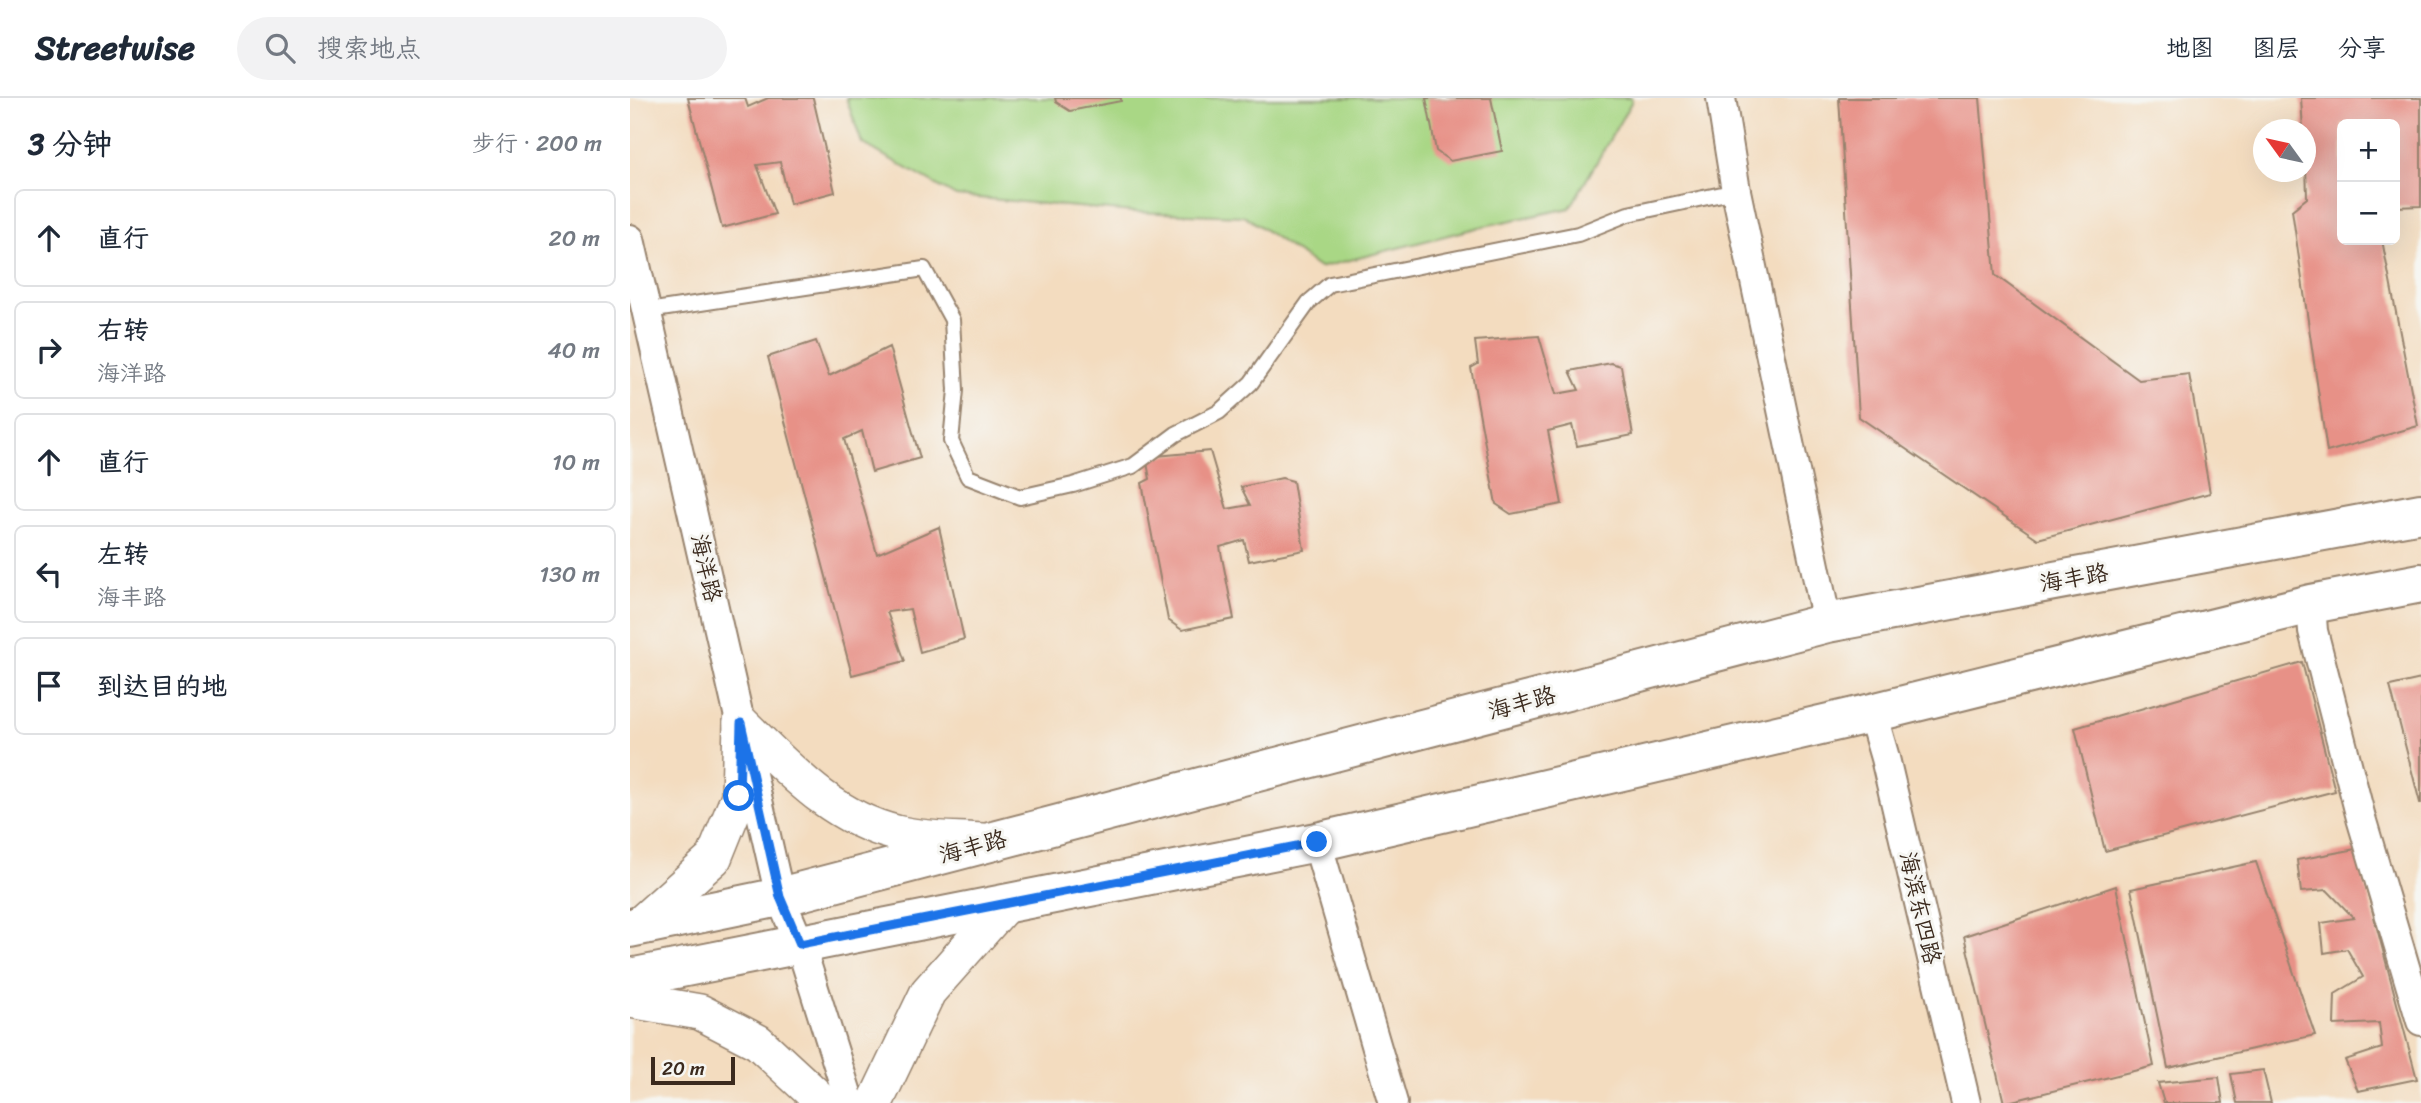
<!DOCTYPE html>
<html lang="zh">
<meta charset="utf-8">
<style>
:root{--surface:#fff;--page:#f2f2f3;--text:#1f2937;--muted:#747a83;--line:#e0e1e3}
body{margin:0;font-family:Sriracha,"LXGW WenKai TC",sans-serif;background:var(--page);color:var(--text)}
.controls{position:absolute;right:21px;top:21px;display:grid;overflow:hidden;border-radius:10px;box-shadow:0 7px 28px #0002}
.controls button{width:63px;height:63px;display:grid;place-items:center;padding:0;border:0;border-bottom:2px solid var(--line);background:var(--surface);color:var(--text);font:35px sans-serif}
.compass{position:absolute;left:1623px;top:21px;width:63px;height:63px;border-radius:50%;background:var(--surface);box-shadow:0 7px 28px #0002;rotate:303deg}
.scale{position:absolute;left:21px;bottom:18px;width:84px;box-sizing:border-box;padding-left:7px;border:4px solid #3b2a1e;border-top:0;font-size:19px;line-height:24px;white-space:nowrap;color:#3b2a1e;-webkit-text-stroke:5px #f6f6f2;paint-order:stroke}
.stop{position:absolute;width:21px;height:21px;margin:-16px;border:5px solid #1a73e8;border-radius:50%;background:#fff}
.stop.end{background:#1a73e8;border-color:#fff;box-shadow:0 2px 7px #0008}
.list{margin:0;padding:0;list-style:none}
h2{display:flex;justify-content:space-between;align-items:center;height:91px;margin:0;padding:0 28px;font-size:30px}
h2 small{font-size:23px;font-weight:400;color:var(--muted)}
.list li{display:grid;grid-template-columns:46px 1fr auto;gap:21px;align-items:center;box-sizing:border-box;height:98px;margin:0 14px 14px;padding:0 14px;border:2px solid var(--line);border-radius:10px}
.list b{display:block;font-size:26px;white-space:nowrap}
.list p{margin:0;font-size:23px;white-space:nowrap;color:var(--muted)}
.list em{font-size:23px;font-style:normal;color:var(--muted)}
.icon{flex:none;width:38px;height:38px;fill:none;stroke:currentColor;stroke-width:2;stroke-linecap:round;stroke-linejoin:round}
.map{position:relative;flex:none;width:1791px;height:1005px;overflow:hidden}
header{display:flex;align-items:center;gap:42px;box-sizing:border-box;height:98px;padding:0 35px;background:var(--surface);border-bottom:2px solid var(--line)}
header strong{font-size:33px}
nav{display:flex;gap:38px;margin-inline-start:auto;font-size:24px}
.search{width:490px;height:63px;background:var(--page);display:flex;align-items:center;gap:18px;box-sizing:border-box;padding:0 24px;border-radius:38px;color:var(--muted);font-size:26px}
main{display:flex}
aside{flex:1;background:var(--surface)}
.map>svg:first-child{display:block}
.green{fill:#a9d785;stroke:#728052;stroke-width:2}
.building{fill:#e79187}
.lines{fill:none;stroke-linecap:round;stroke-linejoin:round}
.service-casing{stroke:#97836e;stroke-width:18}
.minor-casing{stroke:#97836e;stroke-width:32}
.tertiary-casing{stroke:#97836e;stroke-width:38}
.secondary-casing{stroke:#97836e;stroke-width:42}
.service{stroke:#fff;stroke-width:14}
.minor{stroke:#fff;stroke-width:28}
.tertiary{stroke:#fff;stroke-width:35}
.secondary{stroke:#fff;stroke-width:38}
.route{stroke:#1a73e8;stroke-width:9}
.labels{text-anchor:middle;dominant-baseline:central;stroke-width:6;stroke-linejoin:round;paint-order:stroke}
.street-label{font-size:23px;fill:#3b2a1e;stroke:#f6f6f2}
</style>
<header>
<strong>Streetwise</strong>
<div class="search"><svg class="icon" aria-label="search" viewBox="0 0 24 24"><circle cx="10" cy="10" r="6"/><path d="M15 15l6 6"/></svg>搜索地点</div>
<nav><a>地图</a><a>图层</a><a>分享</a></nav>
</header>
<main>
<aside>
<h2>3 分钟<small>步行 · 200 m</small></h2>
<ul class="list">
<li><svg class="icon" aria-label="ahead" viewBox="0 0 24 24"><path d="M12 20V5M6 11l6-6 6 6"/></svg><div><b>直行</b></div><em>20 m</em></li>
<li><svg class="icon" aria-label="right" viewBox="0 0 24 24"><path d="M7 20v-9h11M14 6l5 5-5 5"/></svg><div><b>右转</b><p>海洋路</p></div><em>40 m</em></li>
<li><svg class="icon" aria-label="ahead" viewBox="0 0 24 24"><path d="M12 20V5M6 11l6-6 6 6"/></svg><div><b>直行</b></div><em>10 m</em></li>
<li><svg class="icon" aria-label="left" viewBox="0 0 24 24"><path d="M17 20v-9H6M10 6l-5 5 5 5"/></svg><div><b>左转</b><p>海丰路</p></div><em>130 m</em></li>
<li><svg class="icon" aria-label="arrive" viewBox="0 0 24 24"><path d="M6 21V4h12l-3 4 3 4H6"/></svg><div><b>到达目的地</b></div></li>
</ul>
</aside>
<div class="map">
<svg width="1791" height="1005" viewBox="0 0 1791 1005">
<rect width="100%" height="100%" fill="#f6f6f2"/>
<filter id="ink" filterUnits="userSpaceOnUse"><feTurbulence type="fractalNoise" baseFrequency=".0143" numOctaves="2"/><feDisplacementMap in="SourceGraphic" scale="14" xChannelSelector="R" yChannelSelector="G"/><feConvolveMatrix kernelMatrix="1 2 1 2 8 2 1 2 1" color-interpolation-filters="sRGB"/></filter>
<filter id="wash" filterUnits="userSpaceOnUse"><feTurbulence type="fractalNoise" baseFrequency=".00686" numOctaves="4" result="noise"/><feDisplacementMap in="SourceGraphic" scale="28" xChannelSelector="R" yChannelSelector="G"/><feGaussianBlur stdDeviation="1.57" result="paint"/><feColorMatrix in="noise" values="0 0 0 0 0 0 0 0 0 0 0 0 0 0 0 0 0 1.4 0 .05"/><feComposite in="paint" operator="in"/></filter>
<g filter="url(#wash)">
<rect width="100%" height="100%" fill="#f3dcbf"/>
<path class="green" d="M216,0H1001L1002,3L940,110L854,128L689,170L615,118L503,114L326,98L232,45Z"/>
<g id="blocks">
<g class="building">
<path d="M58,0H115L118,9L138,0H183L205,94L160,106L150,64L127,67L145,116L92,130Z"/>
<path d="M425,0H491V3L440,13L426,4Z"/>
<path d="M796,0H861L872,53L820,63L806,53Z"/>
<path d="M1209,0H1350L1365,177L1509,282L1559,276L1580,395L1408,441L1229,319Z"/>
<path d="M1671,0H1791V108L1765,109V26H1712V142H1752L1788,328L1697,354L1662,112L1677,100L1675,32H1673Z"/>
<path d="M909,238L926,296L949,292L940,273L981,265L991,268L1003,337L947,348L942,327L918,333L932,406L881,416L866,406L841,270L848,266L845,243Z"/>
<path d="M186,243L199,278L259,249L290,360L242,374L232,333L214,341L247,456L309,429L334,541L290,554L280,511L257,514L275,563L222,577L138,259Z"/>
<path d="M580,353L597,411L620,407L611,389L652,380L663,383L674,452L619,463L614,442L590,449L604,521L552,532L538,522L512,385L520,381L516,359Z"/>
<path d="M1672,564L1705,693L1475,753L1445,630Z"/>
<path d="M1791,581V705H1790L1760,588Z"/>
<path d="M1726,751L1787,981L1728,993L1715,962L1752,950L1749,925L1704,927L1705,896L1733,879L1717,851L1694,855L1691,825L1724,820L1697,792L1671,794L1667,762Z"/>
<path d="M1626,764L1685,937L1538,970L1501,791Z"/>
<path d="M1486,788L1524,968L1374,1005L1334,838Z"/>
<path d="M1633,972L1641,1005H1607L1601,976Z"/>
<path d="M1589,979L1593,1005H1534L1528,985Z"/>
</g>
</g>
</g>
<g filter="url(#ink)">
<use href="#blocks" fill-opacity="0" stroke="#97836e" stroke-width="2"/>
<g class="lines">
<defs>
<path id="service" d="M18,213L294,171L322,222L326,292L321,343L338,379L390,399L443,387L503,368L546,336L589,314L621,285L679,204L700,186L948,136L998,116L1106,93"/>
<g id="minor">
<path d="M1091,0L1106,93L1197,525"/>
<path d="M0,141L150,799L170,846L220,1005"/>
<path d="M1681,506L1683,533L1731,720L1791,923"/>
<path d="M1242,615L1255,660L1336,1005"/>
<path d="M687,744L763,1005"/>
</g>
<g id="tertiary">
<path d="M111,625C158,670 200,719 266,735C292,742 325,741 352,743"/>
<path d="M8,828L84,760L109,698L111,625"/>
<path d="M0,902L70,914L128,944L194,1005"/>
<path d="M245,1005L298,894L377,805"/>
</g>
<g id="secondary">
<path d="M0,830L150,799L1197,525L1791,415"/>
<path d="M0,880L687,744L1242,615L1681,506L1791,485"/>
</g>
</defs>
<use href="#service" class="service-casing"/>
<use href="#minor" class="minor-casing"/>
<use href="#tertiary" class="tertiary-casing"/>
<use href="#secondary" class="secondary-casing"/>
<use href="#service" class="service"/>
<use href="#minor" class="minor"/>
<use href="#tertiary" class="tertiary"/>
<use href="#secondary" class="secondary"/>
</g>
</g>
<g class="lines" filter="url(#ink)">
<path class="route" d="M109,698L111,625L150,799L170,846L687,744"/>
</g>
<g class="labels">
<g class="street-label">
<text transform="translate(76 470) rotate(77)">海洋路</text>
<text transform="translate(1444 480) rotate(-10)">海丰路</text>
<text transform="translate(892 605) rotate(-15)">海丰路</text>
<text transform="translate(343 749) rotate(-15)">海丰路</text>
<text transform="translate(1290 810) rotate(77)">海滨东四路</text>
</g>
</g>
</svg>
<div class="controls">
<button>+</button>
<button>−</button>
</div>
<svg class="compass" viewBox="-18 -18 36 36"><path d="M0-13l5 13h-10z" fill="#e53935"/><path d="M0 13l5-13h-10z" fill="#747a83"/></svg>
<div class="scale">20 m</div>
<div class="stop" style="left:109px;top:698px"></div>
<div class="stop end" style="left:687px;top:744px"></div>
</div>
</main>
